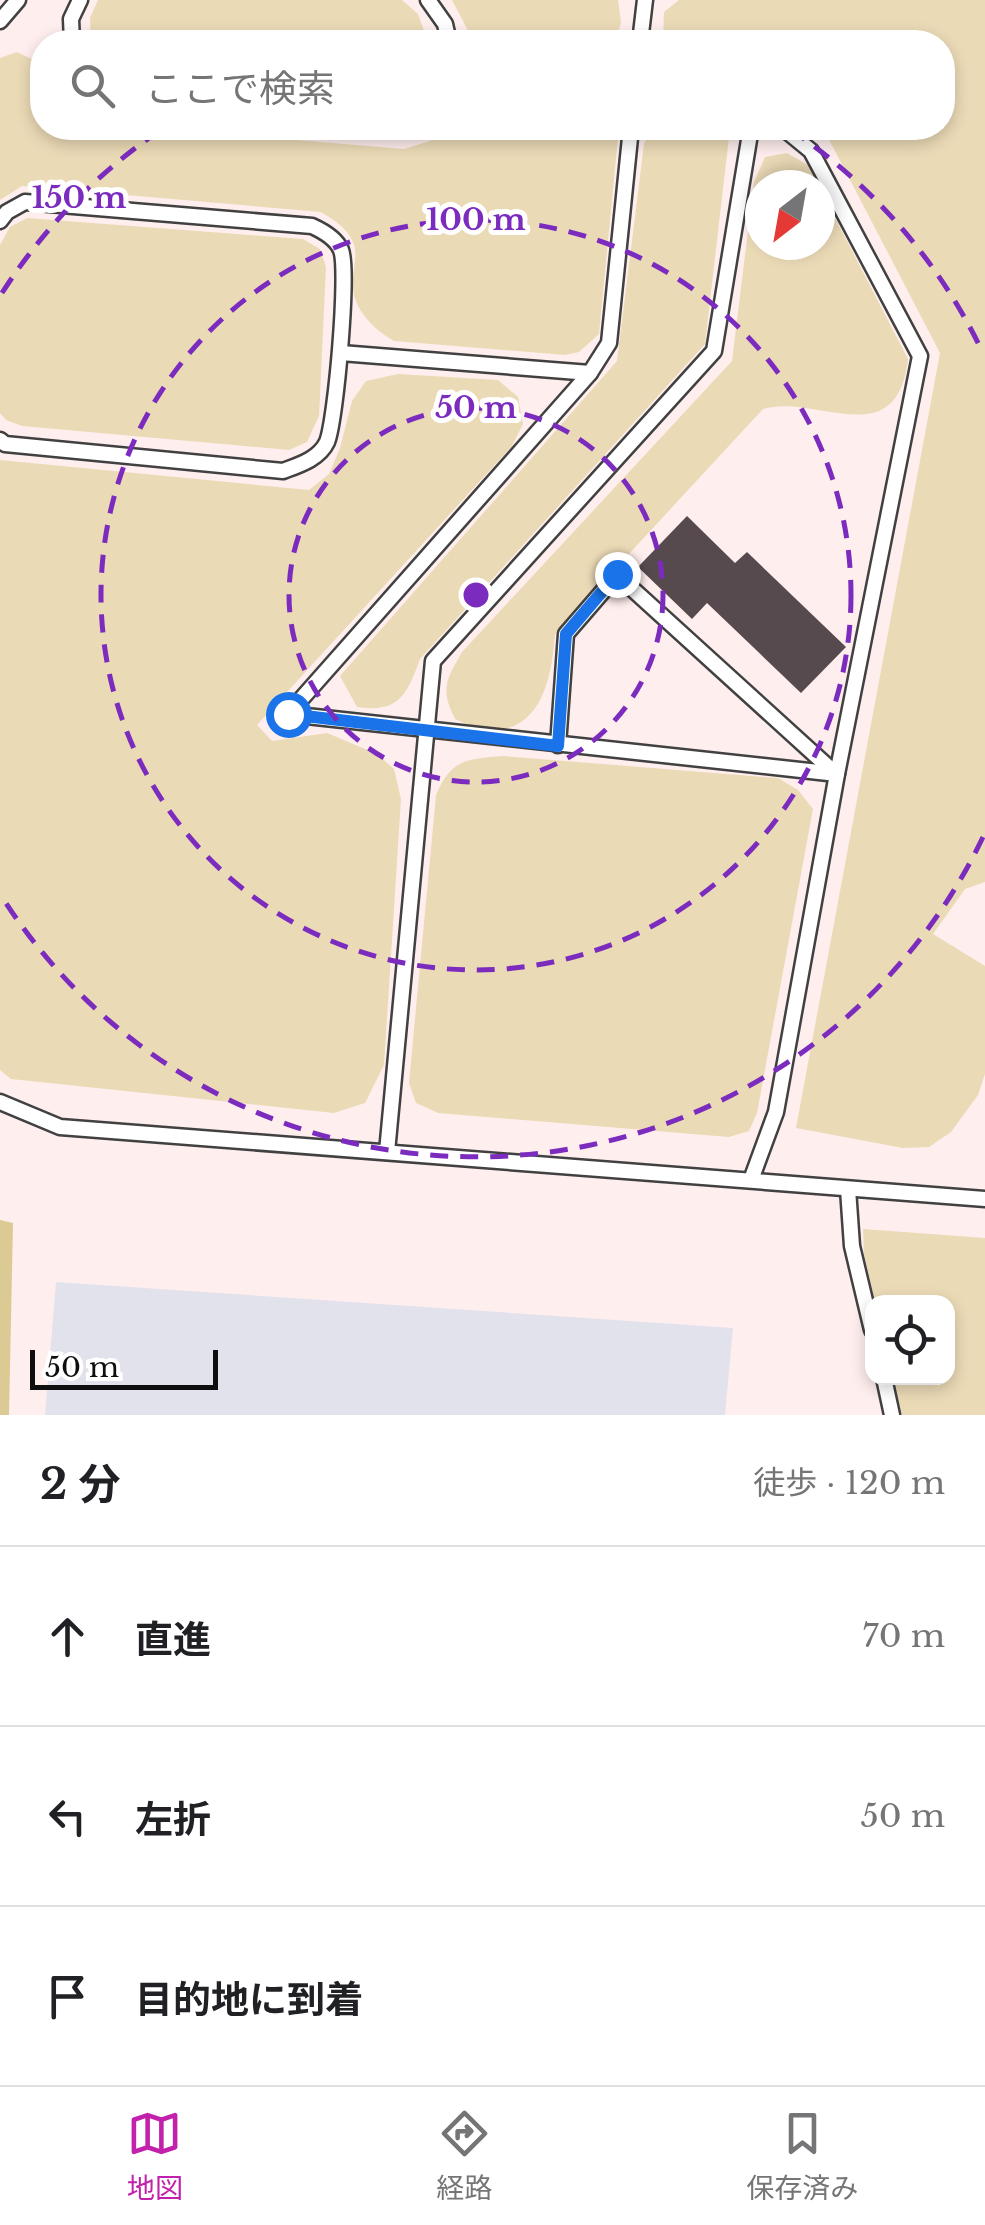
<!DOCTYPE html>
<html lang="ja">
<meta charset="utf-8">
<style>
:root{--surface:#fff;--page:#f2f2f2;--text:#202124;--muted:#757577;--line:#e0e0e0;--accent:#c221ab}
body{margin:0;font-family:"Libre Baskerville","Noto Sans JP",serif;background:var(--page);color:var(--text)}
.controls{position:absolute;right:30px;bottom:30px;display:grid;overflow:hidden;border-radius:20px;box-shadow:0 5px 15px #0003}
.controls button{width:90px;height:90px;display:grid;place-items:center;padding:0;border:0;border-bottom:2px solid var(--line);background:var(--surface);color:var(--text);font:50px sans-serif}
.compass{position:absolute;left:745px;top:170px;width:90px;height:90px;border-radius:50%;background:var(--surface);box-shadow:0 5px 15px #0003;rotate:211deg}
.scale{position:absolute;left:30px;bottom:25px;width:188px;box-sizing:border-box;padding-left:10px;border:5px solid #0e0e0e;border-top:0;font-size:28px;line-height:35px;white-space:nowrap;color:#0e0e0e;-webkit-text-stroke:8px #fff;paint-order:stroke}
.stop{position:absolute;width:30px;height:30px;margin:-22px;border:8px solid #1a73e8;border-radius:50%;background:#fff}
.stop.end{background:#1a73e8;border-color:#fff;box-shadow:0 2px 10px #0008}
.list{margin:0;padding:0;list-style:none}
h2{display:flex;justify-content:space-between;align-items:center;height:130px;margin:0;padding:0 40px;font-size:42px}
h2 small{font-size:32px;font-weight:400;color:var(--muted)}
.list li{display:grid;grid-template-columns:65px 1fr auto;gap:30px;align-items:center;box-sizing:border-box;height:180px;padding:0 40px;border-top:2px solid var(--line)}
.list b{display:block;font-size:38px;white-space:nowrap}
.list em{font-size:32px;font-style:normal;color:var(--muted)}
.icon{flex:none;width:55px;height:55px;fill:none;stroke:currentColor;stroke-width:2;stroke-linecap:round;stroke-linejoin:round}
.map{position:relative;flex:none;width:985px;height:1415px;overflow:hidden}
.search{position:absolute;background:var(--surface);box-shadow:0 5px 15px #0003;left:30px;right:30px;top:30px;height:110px;display:flex;align-items:center;gap:25px;box-sizing:border-box;padding:0 35px;border-radius:40px;color:var(--muted);font-size:38px}
.sheet{height:670px;background:var(--surface)}
nav{display:flex;justify-content:space-around;align-items:center;box-sizing:border-box;height:140px;border-top:2px solid var(--line);background:var(--surface);font-size:28px;color:var(--muted)}
nav a{display:grid;justify-items:center;gap:5px}
nav .on{color:var(--accent)}
.map>svg:first-child{display:block}
.industrial{fill:#e2e2ed}
.green{fill:#ebdab6}
.forest{fill:#dcca95}
.building{fill:#574a4f}
.lines{fill:none;stroke-linecap:round;stroke-linejoin:round}
.lane-casing{stroke:#414141;stroke-width:19}
.lane{stroke:#fff;stroke-width:14}
.route{stroke:#1a73e8;stroke-width:12}
.ring{fill:none;stroke:#7b2cbf;stroke-width:5;stroke-dasharray:18 12}
.centre{fill:#7b2cbf;stroke:#fff;stroke-width:5}
.ring-label{font-size:30px;text-anchor:middle;font-weight:bold;fill:#7b2cbf;stroke:#fff;stroke-width:10;stroke-linejoin:round;paint-order:stroke}
</style>
<div class="map">
<svg width="985" height="1415" viewBox="0 0 985 1415">
<rect width="100%" height="100%" fill="#fee"/>
<path class="industrial" d="M56,1282L733,1328L725,1415H45Z"/>
<g class="green">
<path d="M98,0H402L418,14L428,42H91L90,18Z"/>
<path d="M452,0H618L621,22L616,42H474Z"/>
<path d="M679,0H985V882L965,889L933,934L985,966V1074L978,1095L951,1132L929,1147L903,1148L796,1128L940,353L823,128H942V42H663L664,12Z"/>
<path d="M17,52L42,64V128H154L404,149L430,141L440,128H619L599,334L579,352L565,355L394,341C371,327 350,307 353,277C354,268 357,254 354,245C349,229 334,220 321,212L22,186L0,200V58Z"/>
<path d="M652,128H720L729,137L705,344L420,659C407,695 399,713 357,707L340,676L617,361L644,144Z"/>
<path d="M787,153L808,165L818,185H760V245H820V189L908,359C897,456 816,393 763,409L555,634C552,676 542,735 485,730C476,729 464,723 455,719C440,689 446,680 462,652L732,361L754,182L765,157Z"/>
<path d="M27,218L303,239L320,249L326,267L319,416L307,442L289,450L22,426L6,420L0,413V245L10,227Z"/>
<path d="M398,374L498,380L518,397L523,424L512,446L257,725L272,741L327,733L377,754L394,769L401,799L384,1065L365,1103L334,1113L11,1079L0,1070V460L309,490L329,474L340,448L352,401L366,381Z"/>
<path d="M503,756L778,778L798,790L813,809L757,1113L749,1131L729,1137L438,1113L416,1103L409,1083L436,795C451,759 467,759 503,756Z"/>
<path d="M863,1229L985,1238V1415H902L893,1378H948V1302H875L864,1254Z"/>
</g>
<path class="forest" d="M0,1220L13,1223L9,1415H0Z"/>
<path class="building" d="M687,516L735,563L747,552L846,647L801,693L707,603L692,619L638,567Z"/>
<g class="lines">
<defs>
<g id="lane">
<path d="M428,0L445,24L449,42"/>
<path d="M0,21L18,0"/>
<path d="M72,42L71,19L80,0"/>
<path d="M640,42L645,0"/>
<path d="M346,128L375,130L395,128"/>
<path d="M0,221L7,212L25,202L312,226C323,231 336,238 341,250C349,270 336,420 327,442C319,459 299,465 283,471L5,444L0,440"/>
<path d="M341,353L590,373"/>
<path d="M288,714L590,373L609,343L631,128"/>
<path d="M288,714L837,774"/>
<path d="M558,745L566,634L617,575L836,774"/>
<path d="M0,1102L60,1127L985,1199"/>
<path d="M387,1152L433,661L714,351L751,128"/>
<path d="M751,1180L776,1112L837,774L920,356L811,151L783,128"/>
<path d="M848,1189L852,1246L872,1330"/>
<path d="M884,1378L892,1415"/>
</g>
</defs>
<use href="#lane" class="lane-casing"/>
<use href="#lane" class="lane"/>
</g>
<g class="lines">
<path class="route" d="M288,714L558,746L566,634L617,574"/>
</g>
<g class="ring">
<circle cx="476" cy="595" r="187"/>
<circle cx="476" cy="595" r="375"/>
<path d="M983 837A562 562 0 0 1 2 897M2 293A562 562 0 0 1 162 129M374 42A562 562 0 0 1 578 42M790 129A562 562 0 0 1 983 353"/>
</g>
<circle cx="476" cy="595" r="15" class="centre"/>
<g class="ring-label">
<text x="79" y="208">150 m</text>
<text x="476" y="230">100 m</text>
<text x="476" y="418">50 m</text>
</g>
</svg>
<div class="controls">
<button><svg class="icon" aria-label="locate" viewBox="0 0 24 24"><circle cx="12" cy="12" r="6"/><path d="M12 2v4M12 18v4M2 12h4M18 12h4"/></svg></button>
</div>
<svg class="compass" viewBox="-18 -18 36 36"><path d="M0-13l5 13h-10z" fill="#e53935"/><path d="M0 13l5-13h-10z" fill="#757577"/></svg>
<div class="scale">50 m</div>
<div class="stop" style="left:288px;top:714px"></div>
<div class="stop end" style="left:617px;top:574px"></div>
<div class="search"><svg class="icon" aria-label="search" viewBox="0 0 24 24"><circle cx="10" cy="10" r="6"/><path d="M15 15l6 6"/></svg>ここで検索</div>
</div>
<section class="sheet">
<h2>2 分<small>徒歩 · 120 m</small></h2>
<ul class="list">
<li><svg class="icon" aria-label="ahead" viewBox="0 0 24 24"><path d="M12 20V5M6 11l6-6 6 6"/></svg><div><b>直進</b></div><em>70 m</em></li>
<li><svg class="icon" aria-label="left" viewBox="0 0 24 24"><path d="M17 20v-9H6M10 6l-5 5 5 5"/></svg><div><b>左折</b></div><em>50 m</em></li>
<li><svg class="icon" aria-label="arrive" viewBox="0 0 24 24"><path d="M6 21V4h12l-3 4 3 4H6"/></svg><div><b>目的地に到着</b></div></li>
</ul>
</section>
<nav>
<a class="on"><svg class="icon" aria-label="map" viewBox="0 0 24 24"><path d="M3 6l6-2 6 2 6-2v14l-6 2-6-2-6 2zM9 4v14M15 6v14"/></svg>地図</a>
<a><svg class="icon" aria-label="directions" viewBox="0 0 24 24"><path d="M12 3l9 9-9 9-9-9zM9 14v-3h6M13 9l2 2-2 2"/></svg>経路</a>
<a><svg class="icon" aria-label="saved" viewBox="0 0 24 24"><path d="M7 4h10v16l-5-4-5 4z"/></svg>保存済み</a>
</nav>
